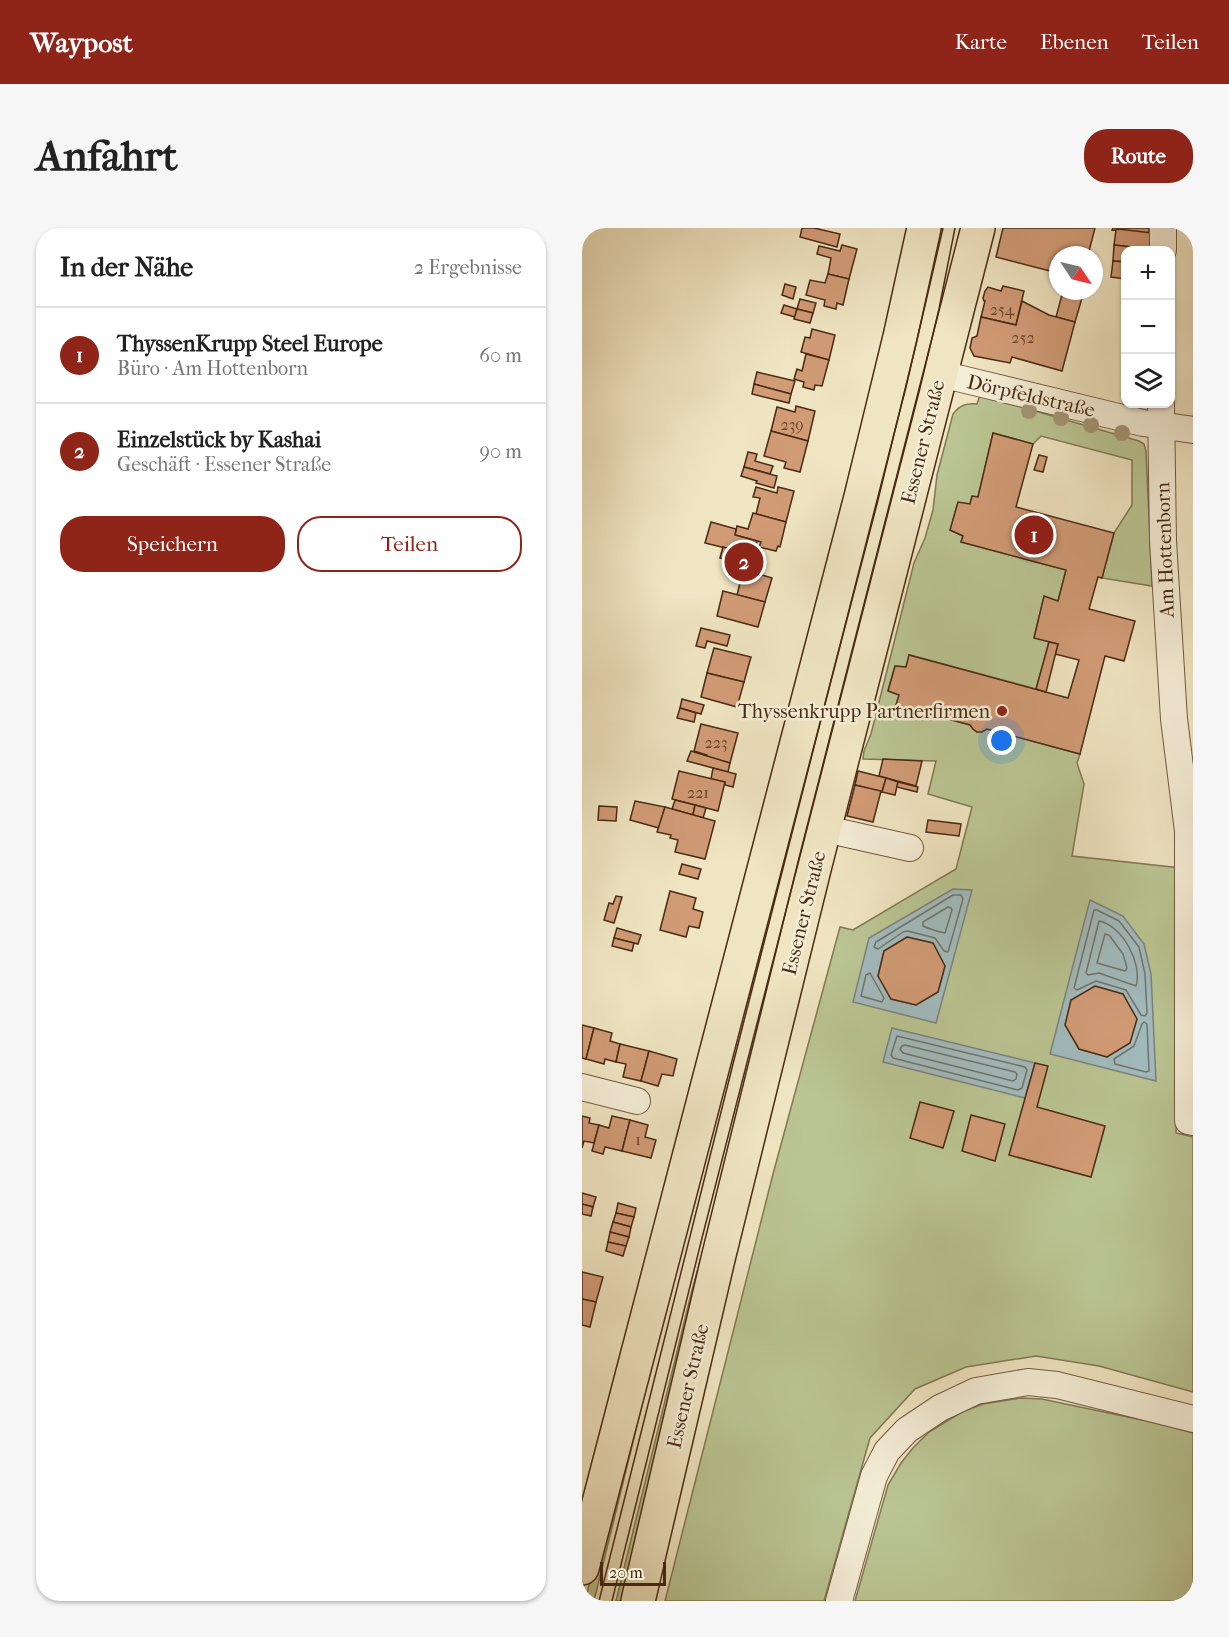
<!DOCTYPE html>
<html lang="de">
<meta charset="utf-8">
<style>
:root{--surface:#fff;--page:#f6f6f6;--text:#222;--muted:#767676;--line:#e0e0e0;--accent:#8f2418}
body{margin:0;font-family:"IM FELL French Canon",serif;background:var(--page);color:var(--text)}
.controls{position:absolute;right:18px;top:18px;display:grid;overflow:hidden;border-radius:12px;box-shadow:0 2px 4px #0004}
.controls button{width:54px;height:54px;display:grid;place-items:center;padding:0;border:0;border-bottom:2px solid var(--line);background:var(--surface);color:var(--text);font:30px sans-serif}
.compass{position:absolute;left:467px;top:18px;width:54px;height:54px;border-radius:50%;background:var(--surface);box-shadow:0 2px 4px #0004;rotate:125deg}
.scale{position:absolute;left:18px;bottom:15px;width:66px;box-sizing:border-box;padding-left:6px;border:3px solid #492a13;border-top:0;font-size:16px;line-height:21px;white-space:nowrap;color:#492a13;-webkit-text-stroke:4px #f5eed7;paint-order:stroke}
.you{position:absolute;left:420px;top:513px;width:21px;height:21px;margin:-15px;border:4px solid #fff;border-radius:50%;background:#1a73e8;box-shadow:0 0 0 9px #1a73e833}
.badge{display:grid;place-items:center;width:39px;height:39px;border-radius:50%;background:var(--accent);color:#fff;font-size:20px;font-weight:700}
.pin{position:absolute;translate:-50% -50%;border:3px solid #fff;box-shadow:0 2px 6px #0006}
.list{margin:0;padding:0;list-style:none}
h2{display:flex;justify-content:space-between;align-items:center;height:78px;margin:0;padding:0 24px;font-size:26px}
h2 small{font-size:20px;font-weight:400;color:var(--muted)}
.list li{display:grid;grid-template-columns:39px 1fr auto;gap:18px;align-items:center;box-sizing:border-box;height:96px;padding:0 24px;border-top:2px solid var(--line)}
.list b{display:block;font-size:22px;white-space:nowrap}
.list p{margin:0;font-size:20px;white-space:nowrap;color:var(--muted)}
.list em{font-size:20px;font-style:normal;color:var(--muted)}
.actions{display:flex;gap:12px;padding:18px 24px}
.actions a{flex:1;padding:14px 0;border:2px solid var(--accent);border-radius:24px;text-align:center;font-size:21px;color:var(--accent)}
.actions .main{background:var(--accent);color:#fff}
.icon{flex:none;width:33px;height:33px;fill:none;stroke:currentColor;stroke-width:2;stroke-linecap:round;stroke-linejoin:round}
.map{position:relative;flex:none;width:611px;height:1373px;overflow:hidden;border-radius:24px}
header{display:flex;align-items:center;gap:36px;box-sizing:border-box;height:84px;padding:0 30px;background:var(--accent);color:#fff}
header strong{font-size:28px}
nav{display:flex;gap:33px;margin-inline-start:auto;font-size:21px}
.intro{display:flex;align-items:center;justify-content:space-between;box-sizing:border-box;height:144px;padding:0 36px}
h1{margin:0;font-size:42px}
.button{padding:15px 27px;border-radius:24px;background:var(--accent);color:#fff;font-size:21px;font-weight:700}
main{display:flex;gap:36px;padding:0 36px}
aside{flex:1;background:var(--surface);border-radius:24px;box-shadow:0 2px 4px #0004}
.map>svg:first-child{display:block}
.green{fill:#bac593;stroke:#827853;stroke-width:1.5}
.water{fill:#a1bcbf;stroke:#7e827a;stroke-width:1.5;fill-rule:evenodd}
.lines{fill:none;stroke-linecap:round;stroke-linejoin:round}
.shore{stroke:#757369;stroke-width:1.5}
.building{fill:#d19b76;stroke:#492a13;stroke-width:1.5}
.minor-casing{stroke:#73593f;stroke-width:28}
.major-casing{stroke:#492a13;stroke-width:36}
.minor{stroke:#f5eed7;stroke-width:26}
.major{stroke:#f0e5c2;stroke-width:33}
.tram{stroke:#492a13;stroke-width:1.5}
.tree{fill:#a49473}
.poi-dot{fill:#8f2418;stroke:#f5eed7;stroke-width:2}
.labels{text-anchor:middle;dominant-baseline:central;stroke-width:5;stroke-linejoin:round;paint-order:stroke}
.number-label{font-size:16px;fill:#6b462c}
.street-label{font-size:20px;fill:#492a13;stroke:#f5eed7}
.poi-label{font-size:20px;fill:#492a13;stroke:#f5eed7;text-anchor:end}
</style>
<header>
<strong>Waypost</strong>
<nav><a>Karte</a><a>Ebenen</a><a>Teilen</a></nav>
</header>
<div class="intro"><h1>Anfahrt</h1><a class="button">Route</a></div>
<main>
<aside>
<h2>In der Nähe<small>2 Ergebnisse</small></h2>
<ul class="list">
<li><span class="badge">1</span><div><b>ThyssenKrupp Steel Europe</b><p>Büro · Am Hottenborn</p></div><em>60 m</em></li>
<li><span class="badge">2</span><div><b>Einzelstück by Kashai</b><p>Geschäft · Essener Straße</p></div><em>90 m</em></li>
</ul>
<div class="actions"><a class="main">Speichern</a><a>Teilen</a></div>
</aside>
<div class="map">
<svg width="611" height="1373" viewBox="0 0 611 1373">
<rect width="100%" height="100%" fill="#f0e5c2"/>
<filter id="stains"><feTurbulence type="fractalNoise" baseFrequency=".00333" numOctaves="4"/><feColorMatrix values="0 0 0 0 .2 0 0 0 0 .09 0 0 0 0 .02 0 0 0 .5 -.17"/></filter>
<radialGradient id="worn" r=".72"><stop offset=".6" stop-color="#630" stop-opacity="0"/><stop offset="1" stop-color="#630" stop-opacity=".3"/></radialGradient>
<g class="green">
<path d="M398,167L557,213L562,216L564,223L570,358L520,350L532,305L550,277V232L459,208L451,216L411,205L396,269L390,268L388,276L376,275L368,302L381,308L379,314L484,342L476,373L462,369L452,409L467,414L454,461L328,427L324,439L313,438L306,462L388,497L391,501L395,504L405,501L498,526L495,535L502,556L490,628L599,640L594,905L611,909V1164L517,1138L454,1128L384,1139L333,1161L288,1210L242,1373H83L191,946L258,699L271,702L374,641L390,579L346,566L354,533L281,531L282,523L289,506L332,335L343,310L351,282L355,247L371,186C378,177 384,175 395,176Z"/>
<path d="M101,1010L12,1373H3L53,1174Z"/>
<path d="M124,1011L44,1373H34L110,1062Z"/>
<path d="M439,1170L460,1171L579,1196L611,1205V1373H273L306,1257L319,1235L331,1220L347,1204L380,1184L401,1176Z"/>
</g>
<g class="water">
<path d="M371,661L390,662L354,795L271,774L287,710ZM325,709L350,715L363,738L356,764L334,777L309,771L296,748L302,723Z"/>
<path d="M508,672L541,688L562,716L569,746L574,853L468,826ZM489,772L525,829L497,821L483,797Z"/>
<path d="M310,800L453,835L443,870L301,834Z"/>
</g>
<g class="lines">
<g class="shore">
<path d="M371,667H379L381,671L366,724L362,723L353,710L326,703L321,704L296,721L292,719L294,714Z"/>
<path d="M366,679L369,680L370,682L363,705C360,705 345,700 341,698V694Z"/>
<path d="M512,682H515L537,693L557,719L563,746L565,785L563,788L559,787L544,762L514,753L495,762L492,760Z"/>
<path d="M517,693C540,697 561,736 554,758L517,745L506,747L504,745Z"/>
<path d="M523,706L527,707L541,726L545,740L543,743L515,735Z"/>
<path d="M288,745L302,770L300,774L279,768L284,747Z"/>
<path d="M562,794L565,796L567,843L564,844L533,836L532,831L552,818L560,796Z"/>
<path d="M315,808L443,839L445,842L440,860L436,862L311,830L309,827Z"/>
<path d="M323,817L433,844L435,846L434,851L431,853L321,825L318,821L320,818Z"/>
</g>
</g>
<g class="building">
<path d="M220,0H232L258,6L255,19L218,9Z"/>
<path d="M421,0H513L506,27H476V45L414,29Z"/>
<path d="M531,0H567V4L565,5L530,2Z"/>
<path d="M536,1L570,5L568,21L532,17L534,2Z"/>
<path d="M260,17L275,21L267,51L246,46L249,30L235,26L237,18L258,23Z"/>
<path d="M532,17L568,21V22H544V34L531,33Z"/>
<path d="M531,33L544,34V51L529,49Z"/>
<path d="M246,46L267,51L261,77L255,75L254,81L242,78L243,72L224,67L228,52L243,55Z"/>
<path d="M203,56L214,59L211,71L200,67Z"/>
<path d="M421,58L442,63L434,97L399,89L403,73H402L401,70L403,63L406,59L419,63Z"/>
<path d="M481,63H502L493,94L474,89Z"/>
<path d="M218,71L234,75L231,85L215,81Z"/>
<path d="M440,73L467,87L493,94L480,143L430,129L428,135L392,128L388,120L390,110L395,108L399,89L434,97Z"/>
<path d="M202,77L215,81L213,89L199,85Z"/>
<path d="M215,81L231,85L228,95L212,91Z"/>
<path d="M230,101L253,107L247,132L219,124L223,109L228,110Z"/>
<path d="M224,126L247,132L240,158L233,157L232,162L221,159L222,154L212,151L215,141L220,143Z"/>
<path d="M175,144L213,153L209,166L172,156Z"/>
<path d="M172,156L209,166L207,175L170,166Z"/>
<path d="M214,178L233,183L226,213L189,203L195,179L213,184Z"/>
<path d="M189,203L226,213L218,244L202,240L204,234L182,228Z"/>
<path d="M411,205L451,216L434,279L532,305L520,350L516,349L507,381L553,393L542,433L523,428L498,526L405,501L400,504H395L391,501L388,497L314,477L317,467L306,463L313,438L324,439L327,427L486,470L497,432L473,426L476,416L452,410L462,368L476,373L484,342L379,314L381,308L368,302L376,274L388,276L390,268L396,269Z"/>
<path d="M166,224L175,226L173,233L191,238L188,246L162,239Z"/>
<path d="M457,227L465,229L461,244L452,242Z"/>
<path d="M162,239L195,248L192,260L174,255L175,253L159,248Z"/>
<path d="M174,259L195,265L196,259L212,263L204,294L174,286L178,270L171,269Z"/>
<path d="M171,285L204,294L198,319L196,318L194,323L177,319L179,314L153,307L155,298L166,301Z"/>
<path d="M129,294L154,301L153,307L175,313L172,327L123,315Z"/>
<path d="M141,319L172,327L167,343L190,350L183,374L155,367L159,351L150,349L154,334L138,330Z"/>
<path d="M141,363L183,374L176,399L135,388Z"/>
<path d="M119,400L148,407L145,418L125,413L123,420L114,418Z"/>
<path d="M467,414L476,416L464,464L454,461Z"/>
<path d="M132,420L169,429L162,454L125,445Z"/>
<path d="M125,445L162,454L155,479L119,469Z"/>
<path d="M100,471L122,477L119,486L98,480Z"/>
<path d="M98,480L114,485L112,494L95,490Z"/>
<path d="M119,496L156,505L148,535L125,529V527L112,523Z"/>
<path d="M109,523L148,535L146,544L105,533Z"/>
<path d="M301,531L340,533L334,558L297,548Z"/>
<path d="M131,540L154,546L151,559L143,557V554L129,551Z"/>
<path d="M97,543L143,554L136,583L90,571Z"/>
<path d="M276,543L304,550L300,564L273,557Z"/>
<path d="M304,550L316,554L313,567L300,564Z"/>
<path d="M316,554L336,559L335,564L315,559Z"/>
<path d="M273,557L299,563L291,594L265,588Z"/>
<path d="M93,572L113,577L111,587L90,581Z"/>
<path d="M53,573L83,579L77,600L48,592Z"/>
<path d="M113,577L124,580L121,590L111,587Z"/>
<path d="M17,578L35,579L34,593L16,592Z"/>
<path d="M83,579L133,593L123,631L93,624L96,612L88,610L89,607L75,604Z"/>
<path d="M346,592L379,596L377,608L344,604Z"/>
<path d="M100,636L119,641L116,651L97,646Z"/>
<path d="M88,663L114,670L111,681L121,684L117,700L107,698L104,709L78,702Z"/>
<path d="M34,668L40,669L32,695L22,692L27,675L31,676Z"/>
<path d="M35,700L59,707L56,716L32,710Z"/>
<path d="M325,709L351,715L363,738L356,764L334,777L309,771L296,748L302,723Z"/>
<path d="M32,710L52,715L50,723L30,718Z"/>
<path d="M513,758L541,766L555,791L548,815L525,829L497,821L483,797L489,772Z"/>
<path d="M0,797L12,800L4,831L0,830Z"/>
<path d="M12,800L30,805L28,813L38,816L34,834L23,831L22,836L4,831Z"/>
<path d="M38,816L67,823L59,853L41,849L44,836L34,834Z"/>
<path d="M67,823L95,831L91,848L80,846L76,858L59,853Z"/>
<path d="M453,835L466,838L455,879L523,898L509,949L427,927Z"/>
<path d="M338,874L372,883L361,920L328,910Z"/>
<path d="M389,887L423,896L413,933L380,923Z"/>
<path d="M0,888L8,890L7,895L17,897L12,915L2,913L0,920Z"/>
<path d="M30,888L48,892L40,923L23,919L21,926L10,923L17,897L27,900Z"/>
<path d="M48,892L66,897L63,909L74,912L69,930L40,923Z"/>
<path d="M0,965L14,969L11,979L0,976Z"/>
<path d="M36,975L54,980L52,989L34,985Z"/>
<path d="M0,976L11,979L9,988L0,986Z"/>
<path d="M34,985L52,989L49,999L31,994Z"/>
<path d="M31,994L49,999L47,1009L28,1004Z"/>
<path d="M28,1004L47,1009L44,1018L26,1014Z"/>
<path d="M26,1014L44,1018L41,1028L24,1023Z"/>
<path d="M0,1044L21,1049L14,1074L0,1071Z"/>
<path d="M0,1071L14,1074L8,1099L0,1097Z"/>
</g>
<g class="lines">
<defs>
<g id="minor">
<path d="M581,22V0"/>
<path d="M359,146L561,195L611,202"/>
<path d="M579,176L581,313L592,491L606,603V893L611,894"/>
<path d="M243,601L328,620"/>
<path d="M0,859L55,873"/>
<path d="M257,1373L292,1248L305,1223L325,1202L358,1180L394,1163L446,1154L475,1157L611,1191"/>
</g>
<g id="major">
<path d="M0,1340L279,269L318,109L342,0"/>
<path d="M56,1373L136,1031L233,637L396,0"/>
</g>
</defs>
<use href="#minor" class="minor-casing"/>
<use href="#major" class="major-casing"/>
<use href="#minor" class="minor"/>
<use href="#major" class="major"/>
<g class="tram">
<path d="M17,1373L152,832L324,159L361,0"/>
<path d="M30,1373L120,1010L338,160L357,81L373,0"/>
</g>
</g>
<g class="tree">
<circle cx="447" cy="183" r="8"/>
<circle cx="479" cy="190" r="8"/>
<circle cx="509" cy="197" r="8"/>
<circle cx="540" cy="205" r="8"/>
</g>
<circle class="poi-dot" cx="420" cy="483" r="6"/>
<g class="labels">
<g class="number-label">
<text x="420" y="81">254</text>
<text x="441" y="109">252</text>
<text x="210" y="196">239</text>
<text x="134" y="514">223</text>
<text x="116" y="564">221</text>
<text x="56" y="911">1</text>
</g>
<g class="street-label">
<text transform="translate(449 168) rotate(13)">Dörpfeldstraße</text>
<text transform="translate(341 214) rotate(-76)">Essener Straße</text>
<text transform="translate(583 322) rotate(-92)">Am Hottenborn</text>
<text transform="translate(222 685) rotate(-76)">Essener Straße</text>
<text transform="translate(106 1158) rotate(-77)">Essener Straße</text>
</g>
<g class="poi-label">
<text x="408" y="483">Thyssenkrupp Partnerfirmen</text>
</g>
</g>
<rect width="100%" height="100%" filter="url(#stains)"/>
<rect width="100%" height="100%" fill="url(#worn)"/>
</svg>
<div class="controls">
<button>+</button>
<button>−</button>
<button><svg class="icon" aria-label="layers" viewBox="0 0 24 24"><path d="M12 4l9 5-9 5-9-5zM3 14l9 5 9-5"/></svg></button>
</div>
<svg class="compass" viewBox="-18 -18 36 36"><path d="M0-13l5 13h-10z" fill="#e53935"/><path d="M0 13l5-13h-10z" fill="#767676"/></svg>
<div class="scale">20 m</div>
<div class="you"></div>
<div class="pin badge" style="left:452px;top:307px">1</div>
<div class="pin badge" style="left:162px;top:334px">2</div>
</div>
</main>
